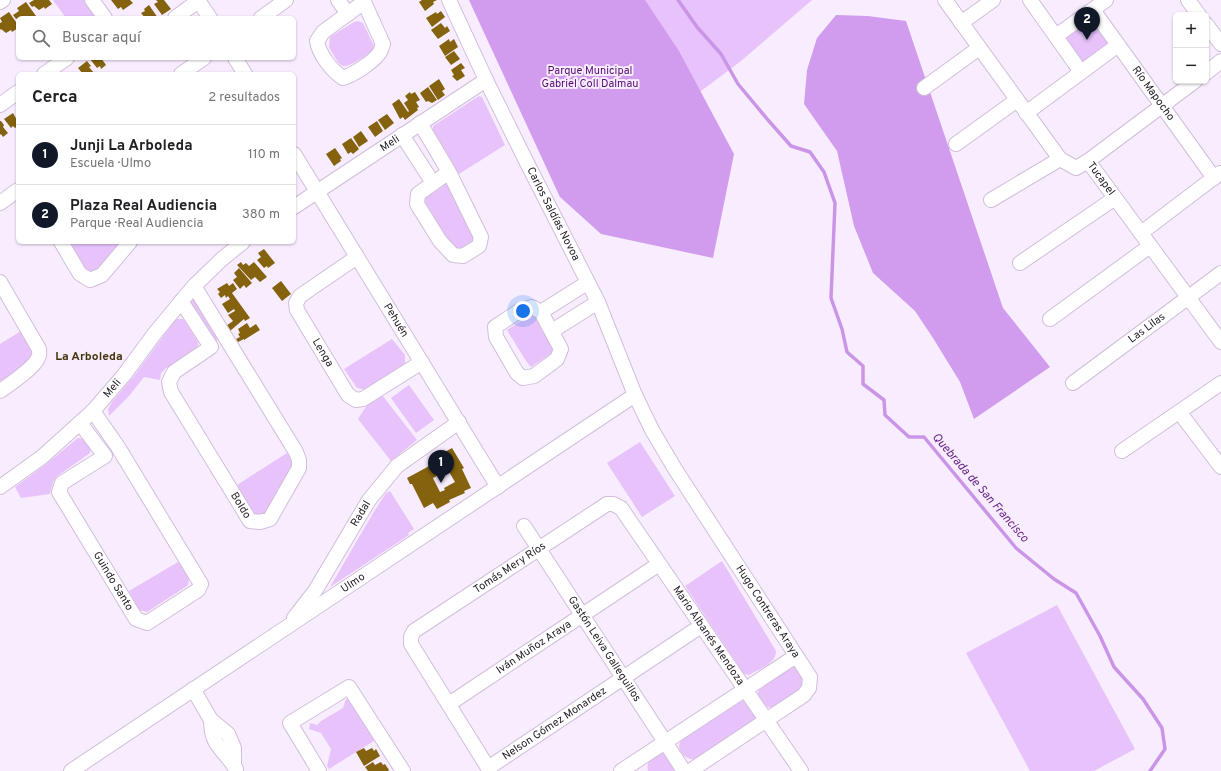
<!DOCTYPE html>
<html lang="es">
<meta charset="utf-8">
<style>
:root{--surface:#fff;--page:#f6f6f6;--text:#202124;--muted:#757577;--line:#e0e0e0;--accent:#111827}
body{margin:0;font-family:Overpass,sans-serif;background:var(--page);color:var(--text)}
.controls{position:absolute;right:12px;top:12px;display:grid;overflow:hidden;border-radius:6px;box-shadow:0 1px 3px #0004}
.controls button{width:36px;height:36px;display:grid;place-items:center;padding:0;border:0;border-bottom:1px solid var(--line);background:var(--surface);color:var(--text);font:20px sans-serif}
.you{position:absolute;left:523px;top:311px;width:14px;height:14px;margin:-10px;border:3px solid #fff;border-radius:50%;background:#1a73e8;box-shadow:0 0 0 6px #1a73e833}
.badge{display:grid;place-items:center;width:26px;height:26px;border-radius:50%;background:var(--accent);color:#fff;font-size:13px;font-weight:700}
.pin{position:absolute;translate:-50% -33px;filter:drop-shadow(0 1px 2px #0008)}
.pin::after{content:'';position:absolute;top:21px;width:14px;height:12px;background:inherit;clip-path:polygon(0 0,100% 0,50% 100%)}
.list{margin:0;padding:0;list-style:none}
h2{display:flex;justify-content:space-between;align-items:center;height:52px;margin:0;padding:0 16px;font-size:17px}
h2 small{font-size:13px;font-weight:400;color:var(--muted)}
.list li{display:grid;grid-template-columns:26px 1fr auto;gap:12px;align-items:center;box-sizing:border-box;height:60px;padding:0 16px;border-top:1px solid var(--line)}
.list b{display:block;font-size:15px;white-space:nowrap}
.list p{margin:0;font-size:13px;white-space:nowrap;color:var(--muted)}
.list em{font-size:13px;font-style:normal;color:var(--muted)}
.icon{flex:none;width:22px;height:22px;fill:none;stroke:currentColor;stroke-width:2;stroke-linecap:round;stroke-linejoin:round}
.map{position:relative;flex:none;width:1221px;height:771px;overflow:hidden}
.search{position:absolute;background:var(--surface);box-shadow:0 1px 3px #0004;left:16px;top:16px;width:280px;height:44px;display:flex;align-items:center;gap:10px;box-sizing:border-box;padding:0 14px;border-radius:6px;color:var(--muted);font-size:15px}
.panel{position:absolute;background:var(--surface);box-shadow:0 1px 3px #0004;left:16px;top:72px;width:280px;height:172px;border-radius:6px}
.map>svg:first-child{display:block}
.green{fill:#e7c2fb}
.forest{fill:#d19cee}
.lines{fill:none;stroke-linecap:round;stroke-linejoin:round}
.stream{stroke:#cb95e7;stroke-width:3.5}
.building{fill:#84620e;fill-rule:evenodd}
.minor-casing{stroke:#d1bedb;stroke-width:16}
.minor{stroke:#fff;stroke-width:14}
.labels{text-anchor:middle;dominant-baseline:central;stroke-width:4;stroke-linejoin:round;paint-order:stroke}
.park-label{font-size:11px;fill:#540c70;stroke:#f8edff}
.street-label{font-size:11px;fill:#221b26;stroke:#f8edff}
.neighbourhood-label{font-size:12px;font-weight:bold;fill:#46340c;stroke:#f8edff}
.water-label{font-size:12px;font-style:italic;fill:#672584;stroke:#f8edff}
</style>
<div class="map">
<svg width="1221" height="771" viewBox="0 0 1221 771">
<rect width="100%" height="100%" fill="#f8edff"/>
<g class="green">
<path d="M53,0H89L102,18H66Z"/>
<path d="M469,0H812L741,61L560,197Z"/>
<path d="M1093,17L1111,43L1081,64L1063,38Z"/>
<path d="M358,21L363,23L374,46L373,49C369,54 347,70 341,65C336,61 332,52 329,47L330,37L354,22Z"/>
<path d="M479,96L482,97L505,145L459,174L433,130V126Z"/>
<path d="M440,181H447L476,241L462,253L452,248L423,200Z"/>
<path d="M76,242H121L97,270L91,272L87,270L71,245Z"/>
<path d="M195,298L220,338L215,342L189,301Z"/>
<path d="M533,315L538,316L553,349V352L531,367L526,361L507,330L527,317Z"/>
<path d="M177,319H183L185,321L198,342V345L196,348L166,368L161,373L160,380L144,377L129,396L109,416L108,409L112,402L134,376L175,320Z"/>
<path d="M21,331L34,351L31,358L0,385V344Z"/>
<path d="M392,339L405,355V363L367,390L357,388L344,369Z"/>
<path d="M409,385L434,420L416,433L391,398Z"/>
<path d="M382,395L417,440L391,461L358,419L367,405Z"/>
<path d="M78,438L85,439L91,447L90,453L56,477L53,482L50,494L21,498L15,487L45,465Z"/>
<path d="M640,442L675,496L642,517L607,463Z"/>
<path d="M287,453L293,462L292,466L266,512L259,515L253,513L237,485Z"/>
<path d="M390,491L414,529L408,533L409,535L330,587L372,515L386,493Z"/>
<path d="M722,561L776,651C776,664 759,669 749,675L744,674L685,586Z"/>
<path d="M178,562C183,569 193,578 187,586L147,612L139,610L129,591Z"/>
<path d="M1057,605L1135,749L1094,771H1030L966,653Z"/>
<path d="M794,667L798,670L804,679L800,691L773,708C764,708 762,702 757,695L760,687L791,668Z"/>
<path d="M346,699L353,701L377,739L329,769L327,766L331,749L321,733L309,729L310,723L317,725L321,721L343,708Z"/>
<path d="M741,701H745L755,714V719L752,722L694,760C684,758 674,749 682,739Z"/>
<path d="M665,753L674,766V771H648C645,760 655,755 665,753Z"/>
</g>
<g class="forest">
<path d="M469,0H645L679,51L734,154L713,258L601,234L560,197Z"/>
<path d="M836,15L868,16L906,21L1003,308L1050,367L974,419L960,382L933,338L915,311L873,273L854,226L837,151L804,104L807,70L817,38Z"/>
</g>
<g class="lines">
<path class="stream" d="M678,0L697,27L721,54L738,84L768,120L791,146L810,152L824,172L835,203L831,298L842,329L847,352L863,366V384L884,400L885,415L909,437H924L1016,548L1054,579L1076,593L1100,636L1114,667L1143,699L1162,728L1165,749L1150,771"/>
</g>
<g class="building">
<path d="M34,0H49L52,4L45,9L44,7L39,10L34,6L32,7L29,3Z"/>
<path d="M111,0H130L133,3L123,10L121,7L118,9Z"/>
<path d="M156,0H164L171,9L162,15L154,4L158,2Z"/>
<path d="M422,0H437L433,2L434,4L425,11L419,2Z"/>
<path d="M26,2L36,16L34,18H18L16,19L13,15L19,11L17,8Z"/>
<path d="M149,5L158,18H145L141,13L145,11L144,9Z"/>
<path d="M441,11L445,17L432,27L426,18L436,12L437,14Z"/>
<path d="M9,12L18,25V28L12,32L11,30L6,33L1,29L0,30V23L2,22L0,18Z"/>
<path d="M441,23L445,28L447,26L450,31L438,39L431,30Z"/>
<path d="M449,39L450,42L454,39L458,47L445,56L439,46Z"/>
<path d="M454,51L460,59L451,65L445,57Z"/>
<path d="M92,58H101L106,65L101,69L100,66L97,68L90,59Z"/>
<path d="M87,61L91,66L89,67L94,73L93,74H83L78,68Z"/>
<path d="M461,63L465,68L461,70L465,76L457,81L452,76L454,75L451,70Z"/>
<path d="M439,79L445,89L442,91L445,95L438,100L429,86Z"/>
<path d="M428,87L437,100L432,103L428,101L426,102L420,93Z"/>
<path d="M410,92L411,94L415,92L420,100L416,102L419,107L417,108L418,110L405,120L403,117L400,119L392,104L399,99L408,112L409,111L404,103L408,100L405,96Z"/>
<path d="M13,113L18,122V126L15,128L13,126L11,128L4,119Z"/>
<path d="M387,114L394,123L385,130L378,120Z"/>
<path d="M0,121H1L4,125L3,127L8,133L3,137L1,134L0,135Z"/>
<path d="M377,121L383,131L375,137L368,127Z"/>
<path d="M361,131L368,141L359,147L353,137Z"/>
<path d="M351,138L359,149L353,154L351,152L348,154L342,144Z"/>
<path d="M335,148L342,158L340,159L341,161L334,166L326,154Z"/>
<path d="M264,249L275,263L268,268L267,266L264,268L257,260L261,257L258,253Z"/>
<path d="M241,262L243,265L246,263L249,266L254,262L267,277L260,282L255,277L251,280L237,265Z"/>
<path d="M239,268L252,283L246,288L244,285L240,289L233,280L237,277L234,273Z"/>
<path d="M281,281L291,294L282,301L272,288Z"/>
<path d="M227,283L229,286L233,283L237,289L232,293L250,318L245,321L244,319L230,331L226,326L233,321L228,315L235,311L234,309L228,313L222,304L230,299L228,296L226,298L225,295L221,298L218,294L220,292L217,289Z"/>
<path d="M247,323L250,328L256,324L260,330L244,340V339L238,342L236,339L240,337L238,334L240,333L238,329Z"/>
<path d="M452,448L464,468L462,469L471,488L464,491L465,493L449,500L450,502L437,509L433,503L424,508L412,484H410L407,478L433,464L437,472L442,470L437,458L444,455L443,453ZM448,470L455,482L444,488L445,490L440,492L433,478Z"/>
<path d="M364,748L366,751L372,748L374,751L376,749L380,756L364,766L356,752Z"/>
<path d="M373,762L375,765L381,762L383,765L385,764L389,770L388,771H368L365,767Z"/>
</g>
<g class="lines">
<defs>
<g id="minor">
<path d="M92,0L105,18"/>
<path d="M198,0L210,18"/>
<path d="M338,0L348,14"/>
<path d="M363,0L364,2L383,44C382,46 382,48 381,50C377,60 353,75 343,78C331,70 319,54 317,41L323,32L364,2"/>
<path id="s1" d="M449,0L486,80L526,161L598,302L635,395L652,430L675,469L810,677L809,688L804,695L690,771"/>
<path d="M945,0L1060,159L1076,168L1088,161L1195,81"/>
<path d="M1030,0L1081,72"/>
<path d="M1188,0L1199,15"/>
<path d="M0,2L3,0"/>
<path id="s2" d="M1093,10L1214,178"/>
<path d="M175,18L198,1"/>
<path d="M261,18L286,0"/>
<path d="M961,23L993,0"/>
<path d="M1206,24L1221,44"/>
<path d="M1056,36L1106,0"/>
<path d="M235,58L245,74"/>
<path d="M1206,73L1221,61"/>
<path d="M44,74L67,58"/>
<path d="M181,74L204,58"/>
<path d="M924,88L979,48"/>
<path d="M0,105L18,92"/>
<path d="M1026,113L1118,45"/>
<path d="M420,123L449,172L481,237L479,246L463,256L453,255L440,241L417,204L418,194L449,172"/>
<path d="M402,135L433,183"/>
<path d="M956,144L1017,100"/>
<path id="s3" d="M294,154L498,487"/>
<path id="s4" d="M1088,161L1221,342"/>
<path d="M991,200L1060,159"/>
<path d="M0,203L18,190"/>
<path id="s5" d="M294,207L486,80"/>
<path d="M1141,233L1220,173"/>
<path d="M61,242L80,274L90,280L102,275L130,242"/>
<path id="s6" d="M357,257L300,296L296,303L297,310L348,395L356,400L363,399L422,362"/>
<path d="M1020,263L1115,198"/>
<path d="M0,282L39,349C39,353 40,355 38,358C34,368 10,384 0,391"/>
<path id="s7" d="M181,301L211,347L174,372L169,382L171,392L250,521L260,522L270,519L299,468V460L296,452L194,286"/>
<path d="M532,307L541,312L561,349L557,359L534,376L523,378L517,373L496,337L495,327L519,311Z"/>
<path d="M541,312L587,283"/>
<path d="M1050,319L1150,246"/>
<path d="M552,331L598,302"/>
<path id="s8" d="M1073,383L1221,273"/>
<path d="M1180,413L1221,467"/>
<path id="s9" d="M80,423L105,456L62,483L59,492L136,619L147,623L198,590L201,584L118,447L93,411"/>
<path d="M1122,451L1221,383"/>
<path id="s10" d="M0,487L42,457L93,411L124,375L155,333L194,286L222,259L243,242"/>
<path id="s11" d="M524,526L684,771"/>
<path id="s12" d="M294,618L315,591L369,500L397,466L459,422"/>
<path d="M193,689L211,720L228,734L234,748V766"/>
<path id="s13" d="M449,704L659,564"/>
<path d="M211,720C211,747 224,749 236,769"/>
<path id="s14" d="M488,768L701,626"/>
<path id="s15" d="M71,771L635,395"/>
<path d="M319,771L290,723L349,687L403,771"/>
<path id="s16" d="M490,771L411,644V637L414,631L607,504H613L621,508L801,771"/>
<path d="M621,771L796,656"/>
</g>
</defs>
<use href="#minor" class="minor-casing"/>
<use href="#minor" class="minor"/>
</g>
<g class="labels">
<g class="park-label">
<text x="590" y="71">Parque Municipal<tspan x="590" dy="13">Gabriel Coll Dalmau</tspan></text>
</g>
<g class="street-label">
<text stroke="none"><textPath href="#s2" startOffset="103">Río Mapocho</textPath></text>
<text stroke="none"><textPath href="#s5" startOffset="115">Meli</textPath></text>
<text stroke="none"><textPath href="#s4" startOffset="22">Tucapel</textPath></text>
<text stroke="none"><textPath href="#s1" startOffset="238">Carlos Saldías Novoa</textPath></text>
<text stroke="none"><textPath href="#s3" startOffset="195">Pehuén</textPath></text>
<text stroke="none"><textPath href="#s8" startOffset="92">Las Lilas</textPath></text>
<text stroke="none"><textPath href="#s6" startOffset="134">Lenga</textPath></text>
<text stroke="none"><textPath href="#s10" startOffset="150">Meli</textPath></text>
<text stroke="none"><textPath href="#s7" startOffset="254">Boldo</textPath></text>
<text stroke="none"><textPath href="#s12" startOffset="124">Radal</textPath></text>
<text stroke="none"><textPath href="#s16" startOffset="278">Tomás Mery Ríos</textPath></text>
<text stroke="none"><textPath href="#s9" startOffset="206">Guindo Santo</textPath></text>
<text stroke="none"><textPath href="#s15" startOffset="339">Ulmo</textPath></text>
<text stroke="none"><textPath href="#s1" startOffset="691">Hugo Contreras Araya</textPath></text>
<text stroke="none"><textPath href="#s16" startOffset="564">Mario Albanés Mendoza</textPath></text>
<text stroke="none"><textPath href="#s13" startOffset="102">Iván Muñoz Araya</textPath></text>
<text stroke="none"><textPath href="#s11" startOffset="147">Gastón Leiva Galleguillos</textPath></text>
<text stroke="none"><textPath href="#s14" startOffset="80">Nelson Gómez Monardez</textPath></text>
</g>
<g class="neighbourhood-label">
<text x="89" y="357">La Arboleda</text>
</g>
<g class="water-label">
<text transform="translate(980 488) rotate(49)">Quebrada de San Francisco</text>
</g>
</g>
</svg>
<div class="controls">
<button>+</button>
<button>−</button>
</div>
<div class="you"></div>
<div class="pin badge" style="left:441px;top:483px">1</div>
<div class="pin badge" style="left:1087px;top:40px">2</div>
<div class="search"><svg class="icon" aria-label="search" viewBox="0 0 24 24"><circle cx="10" cy="10" r="6"/><path d="M15 15l6 6"/></svg>Buscar aquí</div>
<section class="panel">
<h2>Cerca<small>2 resultados</small></h2>
<ul class="list">
<li><span class="badge">1</span><div><b>Junji La Arboleda</b><p>Escuela · Ulmo</p></div><em>110 m</em></li>
<li><span class="badge">2</span><div><b>Plaza Real Audiencia</b><p>Parque · Real Audiencia</p></div><em>380 m</em></li>
</ul>
</section>
</div>
